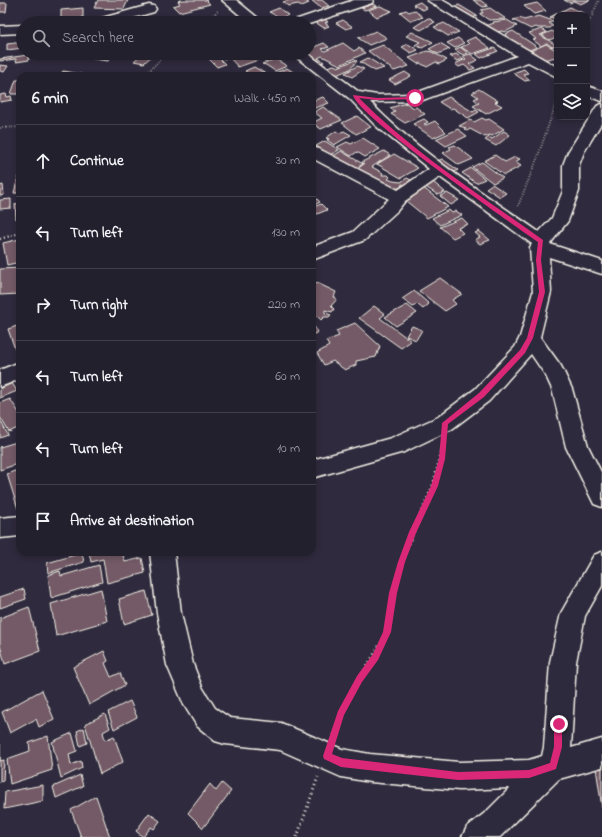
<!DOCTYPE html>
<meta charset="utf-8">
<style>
:root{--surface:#23202e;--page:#2b2836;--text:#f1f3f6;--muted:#a3a3aa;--line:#403e4a}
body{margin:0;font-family:"Indie Flower",sans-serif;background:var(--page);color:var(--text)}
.controls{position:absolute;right:12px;top:12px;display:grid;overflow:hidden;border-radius:8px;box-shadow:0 2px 6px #0003}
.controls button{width:36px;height:36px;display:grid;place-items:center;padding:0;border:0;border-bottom:1px solid var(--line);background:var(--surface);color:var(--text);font:20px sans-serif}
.stop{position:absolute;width:12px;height:12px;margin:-9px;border:3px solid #db2777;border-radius:50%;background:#fff}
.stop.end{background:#db2777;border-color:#fff;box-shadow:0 1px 4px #0008}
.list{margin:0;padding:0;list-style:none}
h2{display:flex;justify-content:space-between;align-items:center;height:52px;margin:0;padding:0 16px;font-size:17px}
h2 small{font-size:13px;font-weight:400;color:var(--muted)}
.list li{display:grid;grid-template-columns:26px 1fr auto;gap:12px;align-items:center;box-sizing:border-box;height:72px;padding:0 16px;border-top:1px solid var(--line)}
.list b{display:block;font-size:15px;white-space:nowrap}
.list em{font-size:13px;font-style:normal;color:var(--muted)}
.icon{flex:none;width:22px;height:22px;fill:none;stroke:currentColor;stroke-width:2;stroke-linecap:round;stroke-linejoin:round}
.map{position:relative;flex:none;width:602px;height:837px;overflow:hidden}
.search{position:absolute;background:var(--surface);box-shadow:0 2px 6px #0003;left:16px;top:16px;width:300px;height:44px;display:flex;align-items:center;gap:10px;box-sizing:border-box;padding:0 14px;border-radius:22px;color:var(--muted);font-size:15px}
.panel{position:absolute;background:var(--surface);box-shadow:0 2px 6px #0003;left:16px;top:72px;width:300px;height:484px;border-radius:12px}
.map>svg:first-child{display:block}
.building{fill:#735a66;stroke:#f4f1e8}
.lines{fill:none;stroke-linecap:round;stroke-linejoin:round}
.minor-casing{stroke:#f4f1e8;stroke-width:3}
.path-far2{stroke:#f4f1e8;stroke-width:2;stroke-dasharray:0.5 2;stroke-linecap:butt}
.path-far1{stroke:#f4f1e8;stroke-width:2.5;stroke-dasharray:1 3;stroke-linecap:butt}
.path{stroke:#f4f1e8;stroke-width:3;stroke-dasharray:1 3.5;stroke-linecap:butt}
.minor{fill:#2f2a3d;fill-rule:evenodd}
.route{fill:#db2777}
</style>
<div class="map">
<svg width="602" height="837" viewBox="0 0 602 837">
<rect width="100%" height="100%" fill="#2f2a3d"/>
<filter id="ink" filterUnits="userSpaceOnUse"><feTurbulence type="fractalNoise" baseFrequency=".025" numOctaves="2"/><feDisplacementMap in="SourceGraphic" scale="8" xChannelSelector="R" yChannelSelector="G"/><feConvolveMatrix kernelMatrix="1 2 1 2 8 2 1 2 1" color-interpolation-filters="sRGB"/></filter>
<g filter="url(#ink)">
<g class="building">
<path d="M98,0H128L124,9L94,8Z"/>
<path d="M181,0H206L210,4L179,12L173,6L180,4L178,1Z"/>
<path d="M290,0H303L309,3L302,6L298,4L288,6L283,2Z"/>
<path d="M311,0H322L329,6L321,8Z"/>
<path d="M473,0H480L488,6L483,7Z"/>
<path d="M564,0H590L580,4L574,1L570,3Z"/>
<path d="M420,2L427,8L423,10L413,5Z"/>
<path d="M0,3H7L6,12H0Z"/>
<path d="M537,3L546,11L534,14L524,6Z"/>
<path d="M373,4L376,6L365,10L361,8Z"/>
<path d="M459,5L477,16L470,19L452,7Z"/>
<path d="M380,6L392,11L377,17L368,10Z"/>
<path d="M570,7L585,14L557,15V20L550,17Z"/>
<path d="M83,8V19L61,21V10Z"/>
<path d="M279,8L288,15L281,18L269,12Z"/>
<path d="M490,8L506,19L489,20L480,14V13H483L481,10Z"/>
<path d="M406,10L409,12L414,10L423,17L411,21L400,12Z"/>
<path d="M539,16L553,21L549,23L553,26L550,28H538L536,27L531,29L513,20L520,18L524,20Z"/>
<path d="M428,18L435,22L421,30L414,27Z"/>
<path d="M324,19L328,22L325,23L329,26L324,28L315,22Z"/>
<path d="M343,20L353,27L346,29L336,23Z"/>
<path d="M507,20L517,26L505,32L501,31L496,33L483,27L494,23L493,22Z"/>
<path d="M444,23L459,32L448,36L434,27Z"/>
<path d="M542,29L547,32L540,35L556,45L552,47L547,43L541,46L533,40L536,39L529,33Z"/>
<path d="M376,31L387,38L369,45L358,38Z"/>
<path d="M513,31L537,47L527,51L507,38L509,37L505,34Z"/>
<path d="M552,31L557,34V37L549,40L542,35Z"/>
<path d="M412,32L433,42L422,48L415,45L420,42L406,36Z"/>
<path d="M475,37L490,48L472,54L461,47L469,44L466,41Z"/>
<path d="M458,38L464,43L455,48L447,43Z"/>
<path d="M23,42V48L7,50V44Z"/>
<path d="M324,43L329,47L322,49L325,51L343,43L354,51L359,48L365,53L340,65L322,56L318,58L324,62L317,65L307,58L312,56L309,53V49Z"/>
<path d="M440,43L450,49L438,54L429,49Z"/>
<path d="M408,44L418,50L411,53L402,47Z"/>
<path d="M546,44L556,50V57L543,60L528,52Z"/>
<path d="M383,45L409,66L394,71L368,51Z"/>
<path d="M460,47L468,53L463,55L455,50Z"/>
<path d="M494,48L498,51L481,58L476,54Z"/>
<path d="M427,51L432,52L447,60L439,64L436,62L427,67L420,63L418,64L409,58Z"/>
<path d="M98,53H114L108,61L93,59Z"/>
<path d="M143,53L154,54L144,63L134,61Z"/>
<path d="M232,53H246L224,59L222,56Z"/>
<path d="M247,53H254L261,59L238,67L230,58Z"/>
<path d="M456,54L464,59L457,61L450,56Z"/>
<path d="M470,54L478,60L469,64L475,68L470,70L464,65L459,67L455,64L466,59L463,56Z"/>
<path d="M28,55L29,60L16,62V59L0,61V59Z"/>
<path d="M217,56L225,64L217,67L209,59Z"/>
<path d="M368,58L384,68L375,71L360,62Z"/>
<path d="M275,59L287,66L275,71L266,65L262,64Z"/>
<path d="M355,60L357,61L350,69L334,76L323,68L334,65L338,67Z"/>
<path d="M0,65L8,66L4,72L0,71Z"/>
<path d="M357,66L364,69L352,77L345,73Z"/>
<path d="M254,67L268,75L252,76L245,71Z"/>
<path d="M287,68L293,72L285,76H269Z"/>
<path d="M524,69L528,73L523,74L530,80L525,81L513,73Z"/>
<path d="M63,71L81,74L79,76H59Z"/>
<path d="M405,72L411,76L395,84L389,80Z"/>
<path d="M16,80H20V94H11Z"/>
<path d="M479,89L498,101L495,102L502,106L486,114L473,106L479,103L474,99L478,97L472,93Z"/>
<path d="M6,94L7,97L11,96L12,100L0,102V95Z"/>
<path d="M323,97L329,103L312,109V101Z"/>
<path d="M449,97L473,112L476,110L479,112L468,118L453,108L450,109L439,102Z"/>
<path d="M406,103L414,108L416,107L425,114L405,123L391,114L395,112L390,108Z"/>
<path d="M323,107L342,120L321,129L312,123L322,118L314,112Z"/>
<path d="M357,116L371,127L356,134L342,123Z"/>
<path d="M482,118L486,120L489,119L504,129L492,136L490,135L485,137L470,129L467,131L464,129L466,128L459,126L470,120L474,122Z"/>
<path d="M424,119L428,122L424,124L426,125L435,121L446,132L433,138L413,124Z"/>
<path d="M458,129L467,136L446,146L436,139Z"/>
<path d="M336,131L339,133L344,131L351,135L334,145L327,140L329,139L326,138Z"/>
<path d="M504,131L510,135L496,146L485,140L489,137L492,139Z"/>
<path d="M363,138L380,149L365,157L357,152L351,156L337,147L347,142L351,144Z"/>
<path d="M325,141L339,150L330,155L316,146Z"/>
<path d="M455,145L473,159L459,165L443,153L451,149L449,147Z"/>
<path d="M341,151L363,164L353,170L339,158L336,160L332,157Z"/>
<path d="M384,151L390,155L372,167L383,173L382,175H388L390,177L388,179L393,181L401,182L407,178L411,180L406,185L402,184L401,187L393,190L357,169L364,164L362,162Z"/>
<path d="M394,154L418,168L401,178L377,164Z"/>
<path d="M495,155L505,162L515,157L520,159L515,162L521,166L504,175L484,161Z"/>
<path d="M442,159L458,170L451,174L435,162Z"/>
<path d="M482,162L503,178L493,183L472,167Z"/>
<path d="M471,168L485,179L476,183L462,173Z"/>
<path d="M18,177H20V193H14Z"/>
<path d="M433,182L445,192L438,195L424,186Z"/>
<path d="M492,184L506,193L500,197L486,188Z"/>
<path d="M3,185L4,195L0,196V186Z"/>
<path d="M422,187L448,207L427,218L406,201L412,198L408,194Z"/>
<path d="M447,193L459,200L451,205L440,196Z"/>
<path d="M315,197L320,202L312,206V198Z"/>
<path d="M11,199V208L0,209V200Z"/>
<path d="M20,203V218L16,219L15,204Z"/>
<path d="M321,204L327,210L312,216V208Z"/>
<path d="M449,210L452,213L456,211L462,215L440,225L432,218Z"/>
<path d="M462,218L468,224L458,228L463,233L453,238L440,227Z"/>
<path d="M479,231L490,240L480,244L475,240L480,237L475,233Z"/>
<path d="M20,239V262L7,265L3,243Z"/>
<path d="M20,268V294L0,295V269Z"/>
<path d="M440,278L462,294L452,300L456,304L445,311L419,291Z"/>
<path d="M317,283L336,292L334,297L337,299L331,306L334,309L332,312L325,310V313L331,315L329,317H324L321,320L317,316L312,319V285Z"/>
<path d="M414,291L429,304L423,309L417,304L413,307L402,299Z"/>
<path d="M407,305L417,313L396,326L385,317Z"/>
<path d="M374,306L385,314L380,318L411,341L401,348L359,318Z"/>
<path d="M355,323L380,346L376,357L356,361V365L345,370L333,361L324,365L317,353L329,346L326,341L339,336L336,331Z"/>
<path d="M312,324L318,332L312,335Z"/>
<path d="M20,325V354L17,355L8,329Z"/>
<path d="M412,326L422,330L416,340L406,336Z"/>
<path d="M12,383L17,391L0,398V389Z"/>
<path d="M10,399L20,414V427L9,432L0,417V403Z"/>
<path d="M0,420L8,435L0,438Z"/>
<path d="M20,441V463L0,470V447Z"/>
<path d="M20,469V509H18L7,474Z"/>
<path d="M89,552H133L123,555L125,562L142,558L145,573L107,583L103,559L91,562Z"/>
<path d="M82,553L84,562L48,573L47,563Z"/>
<path d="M99,565L102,582L51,598L48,575L60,571L61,576Z"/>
<path d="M24,589L26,599L0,608V597Z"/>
<path d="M101,589L107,621L56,636L51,604Z"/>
<path d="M146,591L152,615L124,624L119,599Z"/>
<path d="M29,607L40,651L5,664L0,645V618Z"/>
<path d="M104,651L108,661L105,663L111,677L120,673L125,685L89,705L73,667Z"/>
<path d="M42,690L54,719L39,727L36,719L10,733L2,712Z"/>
<path d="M130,701L137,717L114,729L108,712Z"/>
<path d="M105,714L110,728L103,732L105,740L114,736L123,762L100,774L85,724Z"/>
<path d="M84,728L87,743L80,746L77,731Z"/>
<path d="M72,733L77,751L69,754L71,765L81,761L82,768L61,778L52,742Z"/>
<path d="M48,736L52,770L10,784L7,759L30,751L29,743Z"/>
<path d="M0,744V761L4,760L3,781L0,782Z"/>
<path d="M596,768H602V808Z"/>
<path d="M80,775L83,786L56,798L53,787Z"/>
<path d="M222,783L231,791L203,828L188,813L210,784L216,791Z"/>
<path d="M43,785V801L4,809L5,792Z"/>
<path d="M96,796L110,837H81L71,810Z"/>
<path d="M149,813L160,821L154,829L151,827L143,837L136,831Z"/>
</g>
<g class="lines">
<defs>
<g id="minor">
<path d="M222,0H236L264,23H249Z"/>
<path d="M354,0H373L372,3L309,24L293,23L295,20Z"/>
<path d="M427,0H442L557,67V77L528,62L420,101L370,102C418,152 482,192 539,232L552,218L563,191V165L568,152L597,106L602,104V122L584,152L579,165V191L568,221L550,244L602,261V274L549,257L551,292L540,337L561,366L572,389L588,446L602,474V507L594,504L566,447L552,389L546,376L531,354L489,401L452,429L404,452L312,478V460L391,438L438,417L475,389L515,347L520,337L533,292L530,247L532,244L440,177L405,201L397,211L365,240L312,260V247L353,232L389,199L312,158V147L319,149L398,190L429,169L376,126L350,99L291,53H307L359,92L377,95L413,94L517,56Z"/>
<path d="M149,5L154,6L156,9L154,12L115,23H93L95,20Z"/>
<path d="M23,25V33L0,34V26Z"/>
<path d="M587,86L602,91V101L587,96Z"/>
<path d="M20,362V379L0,387V370Z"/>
<path d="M20,516V536L0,538V518Z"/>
<path d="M150,552H174L181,613L193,664L202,687L215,708L230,718L281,723L342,749L370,754L459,762L529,760L542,756L544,747L550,662L561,613L594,555L602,552V586L585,616L576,662L571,748L602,739V767L559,779L500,837H462L467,827L486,812L510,788L459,790L370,782L341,777L280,750L225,744L215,741L197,726L184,705L167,665L157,613Z"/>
</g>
</defs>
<use href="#minor" class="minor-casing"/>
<g class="path-far2">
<path d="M204,23L219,10"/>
<path d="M587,27L599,0"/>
<path d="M144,76L167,53"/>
<path d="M0,128L20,127"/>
<path d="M518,206L537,159L557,100"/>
</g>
<g class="path-far1">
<path d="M0,239L20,233"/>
<path d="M434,481L443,443"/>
</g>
<g class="path">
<path d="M334,735L351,693L387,633L394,591L401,562L435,480"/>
<path d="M297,837L318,777"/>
</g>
<use href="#minor" class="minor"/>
</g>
</g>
<path class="route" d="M353,95L377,98L416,97L415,99L377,100L359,98C414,153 480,195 543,240L541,260L545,292L533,338L525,353L484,397L448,424L445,459L438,486L416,533L405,562L397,593L391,632L378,660L362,682L344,715L332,754L342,758L458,772L529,770L550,763L554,747V724L559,720L562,722V747L556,769L529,778L458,780L341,767L324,759L323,756L338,711L357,676L373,654L383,632L389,593L398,562L409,532L431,486L439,459L442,423L479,393L520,350L527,338L539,292L536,260L538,242C511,223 357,116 353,95Z"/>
</svg>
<div class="controls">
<button>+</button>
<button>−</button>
<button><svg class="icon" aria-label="layers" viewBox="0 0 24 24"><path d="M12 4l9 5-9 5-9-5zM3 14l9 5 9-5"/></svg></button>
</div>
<div class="stop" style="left:415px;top:98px"></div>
<div class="stop end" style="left:559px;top:724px"></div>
<div class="search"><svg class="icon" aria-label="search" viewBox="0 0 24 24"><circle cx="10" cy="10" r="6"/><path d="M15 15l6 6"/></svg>Search here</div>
<section class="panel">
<h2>6 min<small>Walk · 450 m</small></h2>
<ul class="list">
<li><svg class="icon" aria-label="ahead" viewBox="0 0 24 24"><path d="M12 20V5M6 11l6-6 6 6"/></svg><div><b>Continue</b></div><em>30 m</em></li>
<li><svg class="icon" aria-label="left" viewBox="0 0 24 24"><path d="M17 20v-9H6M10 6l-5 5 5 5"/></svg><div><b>Turn left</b></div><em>130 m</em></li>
<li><svg class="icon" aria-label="right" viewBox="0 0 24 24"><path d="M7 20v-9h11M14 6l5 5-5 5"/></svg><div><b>Turn right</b></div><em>220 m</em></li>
<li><svg class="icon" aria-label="left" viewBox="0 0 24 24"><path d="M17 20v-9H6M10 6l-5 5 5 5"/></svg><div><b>Turn left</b></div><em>60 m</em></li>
<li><svg class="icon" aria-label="left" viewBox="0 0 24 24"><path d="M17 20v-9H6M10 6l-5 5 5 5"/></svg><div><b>Turn left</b></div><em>10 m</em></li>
<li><svg class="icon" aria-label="arrive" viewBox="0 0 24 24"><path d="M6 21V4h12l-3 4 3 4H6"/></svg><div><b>Arrive at destination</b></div></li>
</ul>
</section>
</div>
